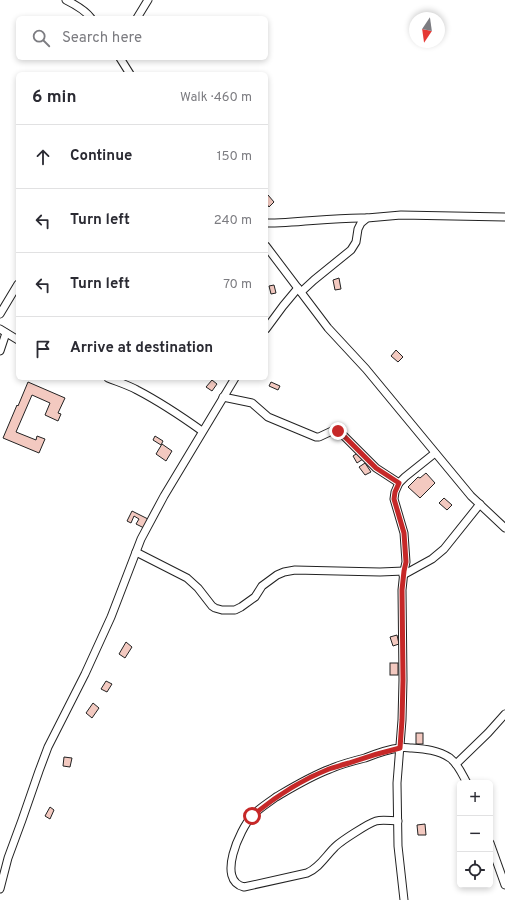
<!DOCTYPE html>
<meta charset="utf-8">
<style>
:root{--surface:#fff;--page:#f2f2f3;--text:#2b2b33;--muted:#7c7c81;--line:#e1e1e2}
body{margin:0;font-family:Overpass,sans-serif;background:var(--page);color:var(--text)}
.controls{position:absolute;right:12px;bottom:12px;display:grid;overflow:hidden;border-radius:6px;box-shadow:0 2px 6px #0003}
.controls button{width:36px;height:36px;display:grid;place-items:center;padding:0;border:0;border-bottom:1px solid var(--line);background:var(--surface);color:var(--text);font:20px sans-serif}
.compass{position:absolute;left:409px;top:12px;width:36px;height:36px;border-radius:50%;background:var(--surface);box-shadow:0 2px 6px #0003;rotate:193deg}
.stop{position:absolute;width:12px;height:12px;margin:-9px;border:3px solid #c62828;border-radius:50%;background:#fff}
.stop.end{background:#c62828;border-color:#fff;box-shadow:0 1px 4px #0008}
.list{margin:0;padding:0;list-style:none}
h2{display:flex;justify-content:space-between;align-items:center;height:52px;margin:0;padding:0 16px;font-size:17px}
h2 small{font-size:13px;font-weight:400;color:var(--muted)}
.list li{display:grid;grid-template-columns:26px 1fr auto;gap:12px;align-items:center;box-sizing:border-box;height:64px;padding:0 16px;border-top:1px solid var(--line)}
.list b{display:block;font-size:15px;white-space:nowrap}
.list em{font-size:13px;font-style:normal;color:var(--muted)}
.icon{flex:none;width:22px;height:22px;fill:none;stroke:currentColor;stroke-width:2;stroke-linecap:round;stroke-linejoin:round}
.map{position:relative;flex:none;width:505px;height:900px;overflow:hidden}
.search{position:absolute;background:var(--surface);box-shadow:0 2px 6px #0003;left:16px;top:16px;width:252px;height:44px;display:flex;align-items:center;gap:10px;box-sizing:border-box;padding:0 14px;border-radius:6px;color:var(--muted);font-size:15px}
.panel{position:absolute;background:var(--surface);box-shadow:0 2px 6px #0003;left:16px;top:72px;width:252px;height:308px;border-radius:6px}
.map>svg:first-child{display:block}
.building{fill:#f3c9c0;stroke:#222}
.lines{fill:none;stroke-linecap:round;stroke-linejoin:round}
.street-casing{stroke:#222;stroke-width:9}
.street{stroke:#fff;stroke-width:7}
.route{stroke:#c62828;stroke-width:5}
</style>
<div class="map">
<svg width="505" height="900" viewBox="0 0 505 900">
<rect width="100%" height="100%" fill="#fff"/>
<g class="building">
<path d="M268,195L274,202L269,207L266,203V197Z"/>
<path d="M339,278L341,289L335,290L333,280Z"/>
<path d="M274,285L276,293L271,294L269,286Z"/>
<path d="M396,350L403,357L398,362L391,356Z"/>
<path d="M212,380L217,384L212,391L206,387Z"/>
<path d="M28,382L65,398L58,413L61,414L58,421L45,415L50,403L32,395L16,432L36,440L37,436L45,439L39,453L3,438L17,405L18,406Z"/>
<path d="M271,382L280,386L278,390L269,386Z"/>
<path d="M155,436L163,441L161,445L153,440Z"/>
<path d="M162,444L172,451L166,461L156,454Z"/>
<path d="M359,452L363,459L357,463L353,456Z"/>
<path d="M365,463L371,472L365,475L359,467Z"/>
<path d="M426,473L435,483L420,498L408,487L418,477L420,478Z"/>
<path d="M444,498L452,505L447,510L439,503Z"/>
<path d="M132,511L148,519L144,528L136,524L139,519L134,516L131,523L127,521Z"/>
<path d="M397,635L399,644L393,646L390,637Z"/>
<path d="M126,642L132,647L125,658L119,654Z"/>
<rect x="390" y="663" width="8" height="12"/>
<path d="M106,681L112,684L107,692L101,689Z"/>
<path d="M93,703L99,708L92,718L86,713Z"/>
<rect x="416" y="733" width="7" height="11"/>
<path d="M64,757L72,758L70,767L63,766Z"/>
<path d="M50,807L54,810L50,819L45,816Z"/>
<path d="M425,824L426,835H418L417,825Z"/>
</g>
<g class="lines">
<defs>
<g id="street">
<path d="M66,0C76,5 85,10 91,18"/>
<path d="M137,18L148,0"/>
<path d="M120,58L130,74"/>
<path d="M266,223C300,223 333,217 367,218"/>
<path d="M266,246L328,328L366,369L471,496L505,528"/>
<path d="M301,292L314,280L351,250L356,242L358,229L361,223L367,218L401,215L505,217"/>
<path d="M0,314L18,284"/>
<path d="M0,329L18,340"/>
<path d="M266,329L283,306L298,288"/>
<path d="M0,351L6,333"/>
<path d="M108,378C118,382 128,385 137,390C160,402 181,416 202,431"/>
<path d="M223,397L252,403L268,417L316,437H319L334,430L340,432L376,468L399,483"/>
<path d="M136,552L187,578L198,588L212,606L215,608L222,610H235L241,607L255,597L262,586L277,575L284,572L295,570L380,572L404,571"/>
<path d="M403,575L432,559L444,549L480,504"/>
<path d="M456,764L488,733L505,714"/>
<path d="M398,821C391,821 383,819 376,821C369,823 339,842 334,848C325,857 319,868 307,873L244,887C216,881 240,829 252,816C258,809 268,803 276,797C293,787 311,776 330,769C341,764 353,761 365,758C375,754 389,749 400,748C404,747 408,748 412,748C425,749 438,750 450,758C458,764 462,774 467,783"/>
<path d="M490,843L505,885"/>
<path d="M0,889L8,858L22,820L39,771L48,747L85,674L111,617L141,539L164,496L235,378"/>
<path d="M404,900L398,846L397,783L402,720L403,680L402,590L404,571L406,562L404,533L394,499L395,492L399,483L405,477L435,453"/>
</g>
</defs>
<use href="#street" class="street-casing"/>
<use href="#street" class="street"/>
</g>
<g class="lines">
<path class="route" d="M252,816C275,797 301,780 329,769C335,767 342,765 349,763C366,757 383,752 400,748L402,720L403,680L402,590L404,571L406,562L404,533L394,499L395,492L399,483L376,468L340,432L338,431"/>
</g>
</svg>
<div class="controls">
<button>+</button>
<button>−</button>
<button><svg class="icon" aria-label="locate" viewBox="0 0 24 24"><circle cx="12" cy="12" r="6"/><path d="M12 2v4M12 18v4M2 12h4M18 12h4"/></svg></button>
</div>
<svg class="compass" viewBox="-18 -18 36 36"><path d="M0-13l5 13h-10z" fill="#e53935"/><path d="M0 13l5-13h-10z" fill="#7c7c81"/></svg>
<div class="stop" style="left:252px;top:816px"></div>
<div class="stop end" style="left:338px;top:431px"></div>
<div class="search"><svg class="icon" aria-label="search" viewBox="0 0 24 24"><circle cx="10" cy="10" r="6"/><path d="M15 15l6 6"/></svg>Search here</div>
<section class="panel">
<h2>6 min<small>Walk · 460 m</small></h2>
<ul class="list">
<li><svg class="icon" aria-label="ahead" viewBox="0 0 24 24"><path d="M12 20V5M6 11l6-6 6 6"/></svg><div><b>Continue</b></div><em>150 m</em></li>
<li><svg class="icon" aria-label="left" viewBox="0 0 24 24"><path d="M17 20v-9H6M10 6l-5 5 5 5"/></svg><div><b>Turn left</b></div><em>240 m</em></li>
<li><svg class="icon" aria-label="left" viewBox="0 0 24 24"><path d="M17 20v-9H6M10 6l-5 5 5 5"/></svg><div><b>Turn left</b></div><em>70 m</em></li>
<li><svg class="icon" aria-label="arrive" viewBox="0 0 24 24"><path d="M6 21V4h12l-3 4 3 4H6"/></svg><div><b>Arrive at destination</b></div></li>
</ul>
</section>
</div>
